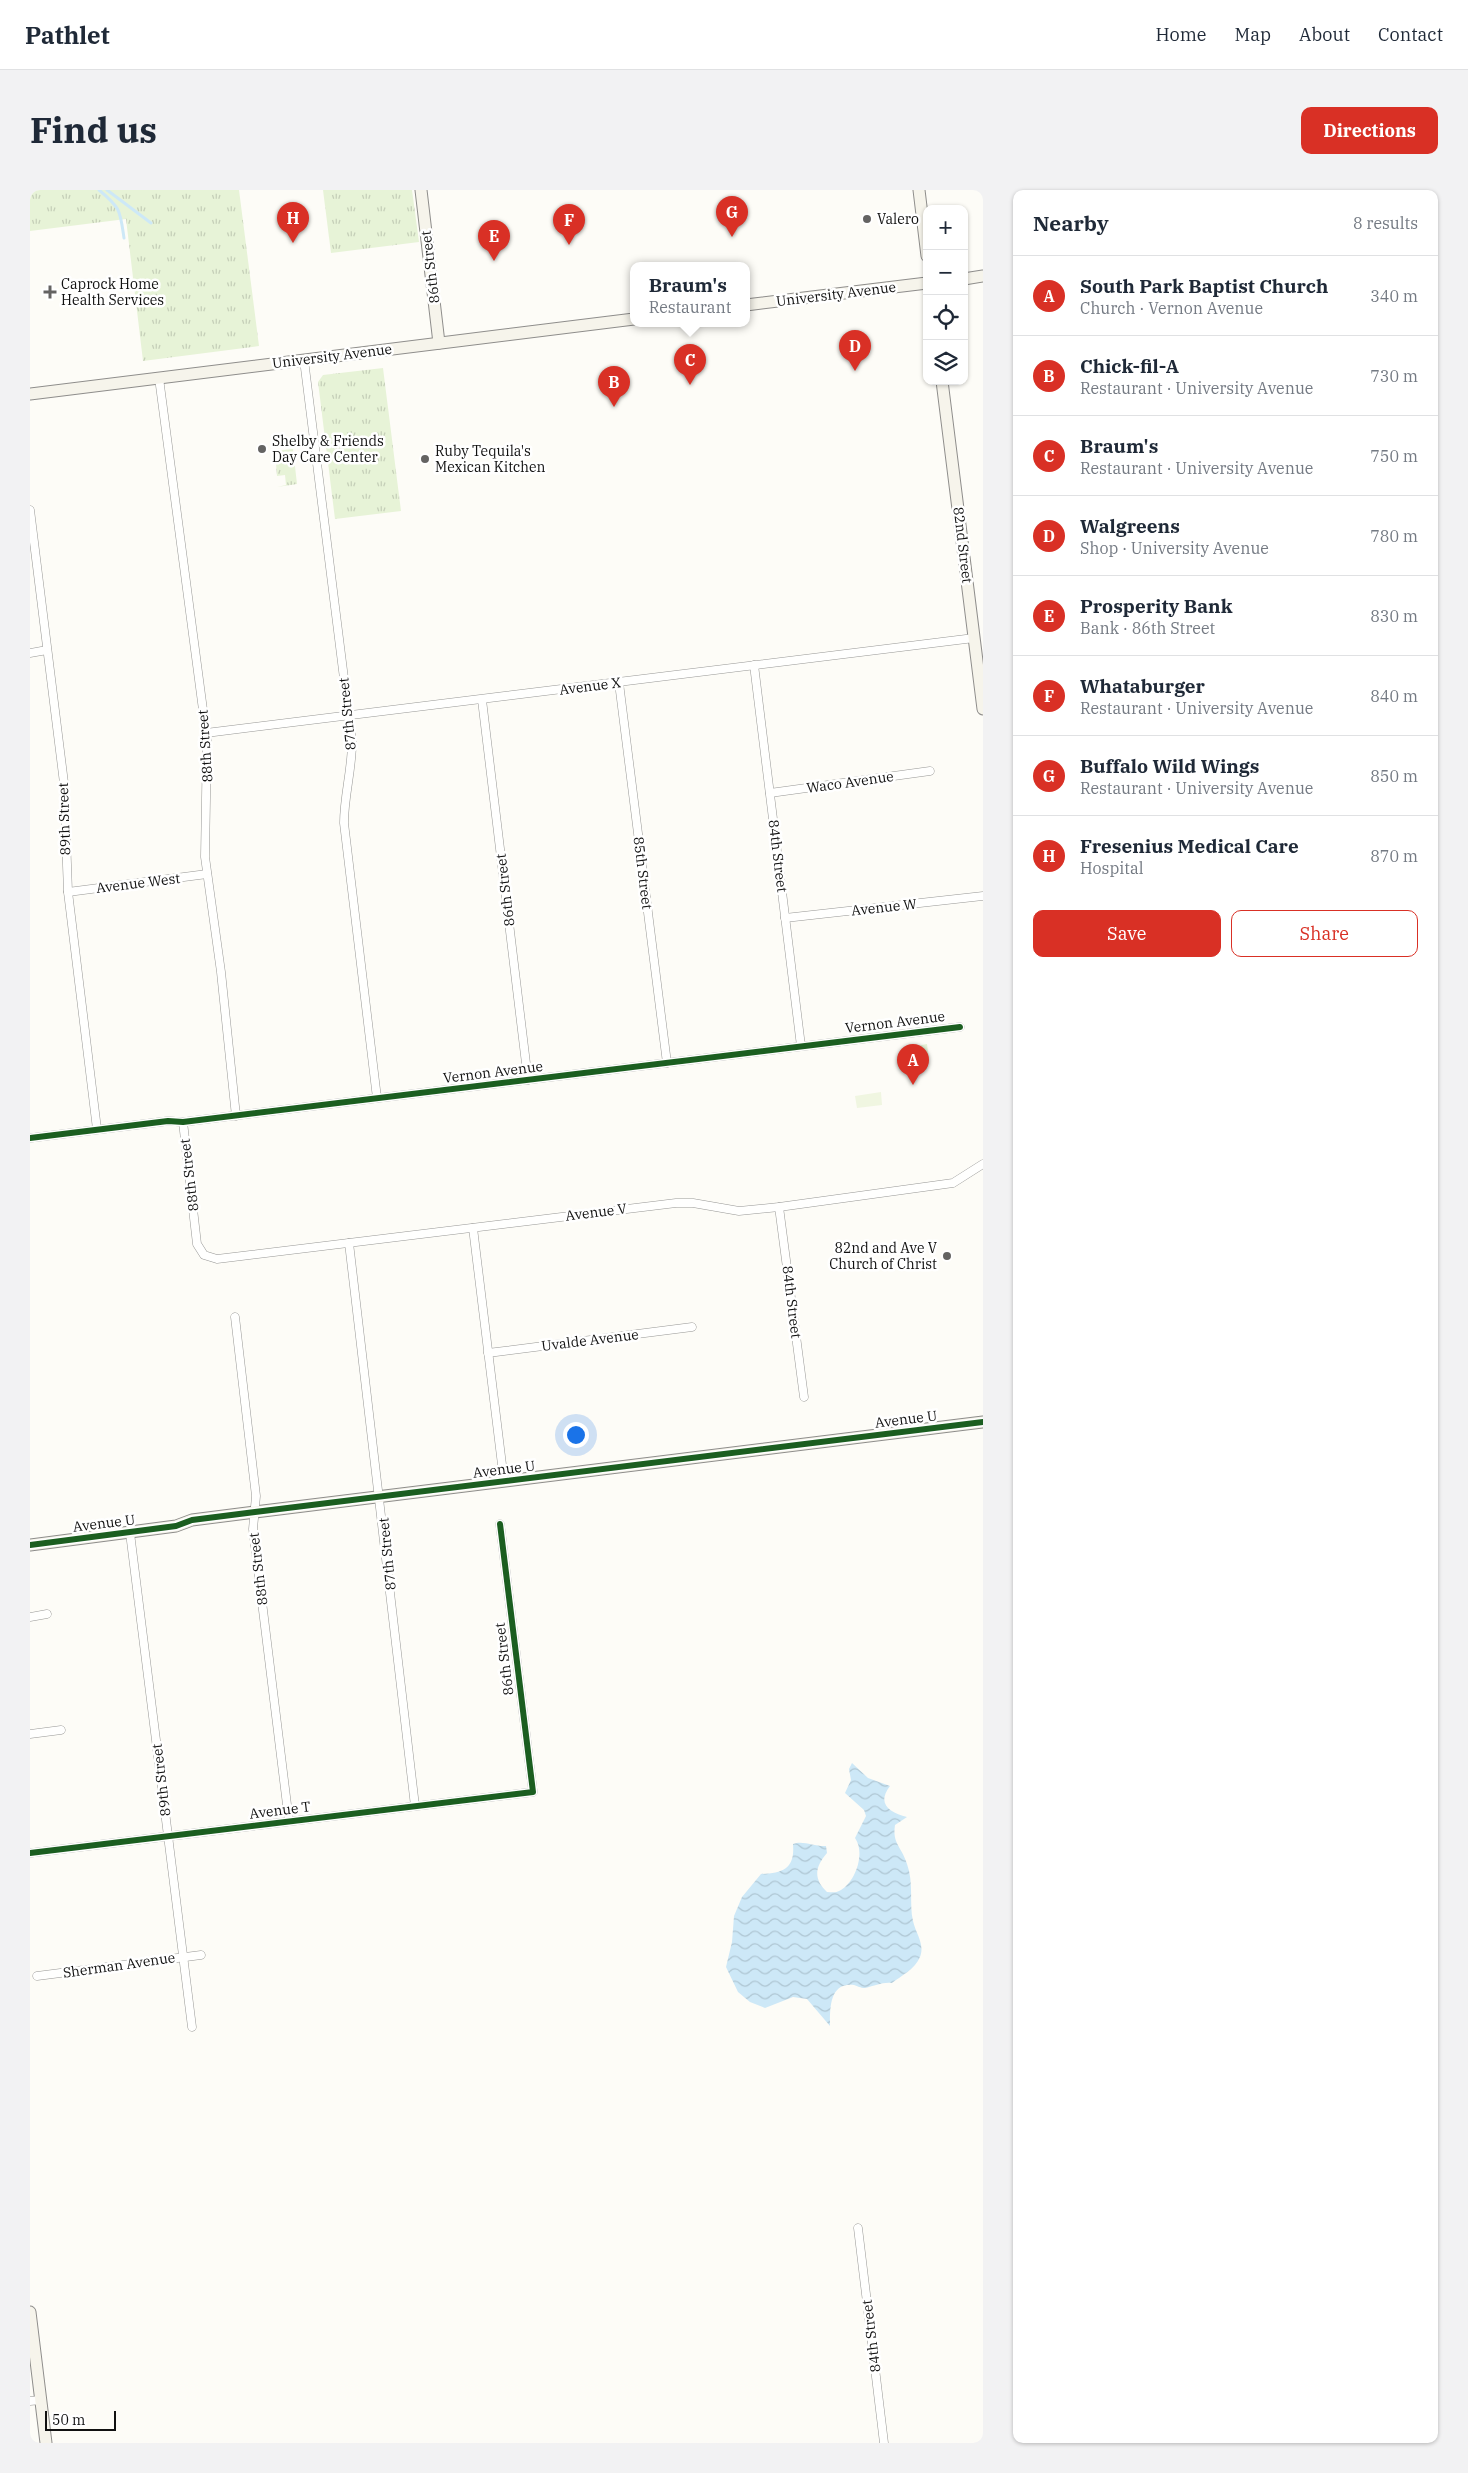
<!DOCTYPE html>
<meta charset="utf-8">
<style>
:root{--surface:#fff;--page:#f2f2f3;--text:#1f2937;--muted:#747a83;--line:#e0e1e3;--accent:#d93025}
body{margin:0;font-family:"IBM Plex Serif",serif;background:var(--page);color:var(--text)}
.controls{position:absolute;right:15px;top:15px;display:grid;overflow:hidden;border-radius:10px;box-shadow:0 1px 4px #0004}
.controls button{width:45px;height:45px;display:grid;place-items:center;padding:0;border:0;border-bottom:1px solid var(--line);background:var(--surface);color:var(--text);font:25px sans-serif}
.scale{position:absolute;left:15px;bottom:12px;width:71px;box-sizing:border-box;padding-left:5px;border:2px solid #111;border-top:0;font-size:14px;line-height:18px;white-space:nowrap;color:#111;-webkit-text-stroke:4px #fff;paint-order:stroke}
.you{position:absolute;left:545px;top:1244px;width:18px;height:18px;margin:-12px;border:4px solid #fff;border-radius:50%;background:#1a73e8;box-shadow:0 0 0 8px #1a73e833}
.badge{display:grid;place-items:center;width:32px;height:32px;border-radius:50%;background:var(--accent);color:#fff;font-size:16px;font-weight:700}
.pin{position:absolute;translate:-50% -41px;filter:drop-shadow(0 1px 2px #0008)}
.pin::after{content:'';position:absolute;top:26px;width:18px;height:15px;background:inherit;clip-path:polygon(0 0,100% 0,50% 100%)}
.popup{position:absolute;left:600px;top:72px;width:120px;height:65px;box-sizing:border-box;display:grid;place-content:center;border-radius:10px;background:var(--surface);filter:drop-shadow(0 1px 4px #0005);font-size:16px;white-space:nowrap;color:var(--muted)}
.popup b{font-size:19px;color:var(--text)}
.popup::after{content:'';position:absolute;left:50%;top:100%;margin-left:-10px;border:10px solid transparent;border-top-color:var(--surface)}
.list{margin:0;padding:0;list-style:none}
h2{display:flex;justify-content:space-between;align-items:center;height:65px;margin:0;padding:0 20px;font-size:21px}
h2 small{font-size:16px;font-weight:400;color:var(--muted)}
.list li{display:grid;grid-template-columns:32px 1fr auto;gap:15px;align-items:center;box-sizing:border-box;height:80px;padding:0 20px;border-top:1px solid var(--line)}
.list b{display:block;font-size:19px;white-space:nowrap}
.list p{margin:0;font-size:16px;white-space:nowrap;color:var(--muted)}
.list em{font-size:16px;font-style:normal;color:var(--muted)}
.actions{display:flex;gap:10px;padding:15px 20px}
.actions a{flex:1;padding:11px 0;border:1px solid var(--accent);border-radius:10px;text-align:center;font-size:18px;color:var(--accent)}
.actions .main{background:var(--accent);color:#fff}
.icon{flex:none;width:28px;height:28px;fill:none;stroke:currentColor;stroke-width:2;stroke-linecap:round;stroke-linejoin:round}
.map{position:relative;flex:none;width:953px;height:2253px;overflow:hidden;border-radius:10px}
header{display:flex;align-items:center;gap:30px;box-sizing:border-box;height:70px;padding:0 25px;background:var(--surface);border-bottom:1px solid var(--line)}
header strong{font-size:24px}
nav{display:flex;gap:28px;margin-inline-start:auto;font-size:18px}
.intro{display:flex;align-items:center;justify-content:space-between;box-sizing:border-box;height:120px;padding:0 30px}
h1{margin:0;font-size:35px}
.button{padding:12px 22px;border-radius:10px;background:var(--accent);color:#fff;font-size:18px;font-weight:700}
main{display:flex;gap:30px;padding:0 30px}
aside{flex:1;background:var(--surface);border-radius:10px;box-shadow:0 1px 4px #0004}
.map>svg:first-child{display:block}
.grass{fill:url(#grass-tufts)}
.pitch{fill:#f0f6e1}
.water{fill:url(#water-waves)}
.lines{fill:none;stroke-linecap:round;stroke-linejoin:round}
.stream{stroke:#cde8f7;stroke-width:3}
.street-casing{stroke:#979795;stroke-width:9}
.secondary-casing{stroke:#8e8d8b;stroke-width:13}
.street{stroke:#fffffe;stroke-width:8}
.secondary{stroke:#f6f4eb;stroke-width:11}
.cycleway-casing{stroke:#fff;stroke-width:9}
.cycleway{stroke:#1b5e20;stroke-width:6}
.poi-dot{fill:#646362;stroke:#fff;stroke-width:2}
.labels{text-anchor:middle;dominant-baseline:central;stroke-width:5;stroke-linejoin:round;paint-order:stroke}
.poi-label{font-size:14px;fill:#111;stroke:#fff;text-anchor:start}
.street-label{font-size:14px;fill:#111;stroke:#fff}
</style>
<header>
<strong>Pathlet</strong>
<nav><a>Home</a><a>Map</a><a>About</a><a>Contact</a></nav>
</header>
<div class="intro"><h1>Find us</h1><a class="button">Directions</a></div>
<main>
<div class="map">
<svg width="953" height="2253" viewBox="0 0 953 2253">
<defs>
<pattern id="grass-tufts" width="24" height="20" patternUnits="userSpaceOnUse" patternTransform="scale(1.25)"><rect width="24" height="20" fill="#e7f3d7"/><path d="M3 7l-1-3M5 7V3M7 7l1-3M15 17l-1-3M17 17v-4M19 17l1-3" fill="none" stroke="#c5cfb8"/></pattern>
<pattern id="water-waves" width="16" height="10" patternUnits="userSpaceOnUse" patternTransform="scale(1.25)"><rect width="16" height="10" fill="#cde8f7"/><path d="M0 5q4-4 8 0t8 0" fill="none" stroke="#afc6d3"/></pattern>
</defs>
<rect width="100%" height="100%" fill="#fdfcf7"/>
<g class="grass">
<path d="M0,0H209L229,156L113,171L96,29L0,41Z"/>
<path d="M293,0H382L389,52L301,63Z"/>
<path d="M353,178L371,321L305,329L288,192L293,185Z"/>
<path d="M263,259L267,294L247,297L256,295L255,285L247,286L245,261Z"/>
<path d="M897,854L899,870L881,872L880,857Z"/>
</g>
<path class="pitch" d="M851,902L852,915L827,918L825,906Z"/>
<path class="water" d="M822,1573L838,1588L860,1596C846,1614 860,1623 877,1627L865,1635C862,1654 872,1657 877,1674C884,1693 879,1714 883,1731C886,1744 895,1754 890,1767C885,1779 871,1786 862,1793C852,1792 845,1796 835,1798C830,1798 828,1796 824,1795C799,1792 800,1819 800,1836L777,1809L763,1807L735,1818L720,1812L708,1802L696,1777L702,1752L704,1726L712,1707L731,1684C754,1683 765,1678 763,1654C773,1650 785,1657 796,1656L797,1663C785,1677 783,1689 797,1702C801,1702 806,1703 809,1701C825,1694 836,1663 825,1648L836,1626L834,1620L815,1603L821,1590L819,1579Z"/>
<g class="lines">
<g class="stream">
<path d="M69,0C91,18 90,21 94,48"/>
<path d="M77,0L121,33"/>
</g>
<defs>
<g id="street">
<path d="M274,170L322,552C322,580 314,606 314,633L347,908"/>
<path d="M129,188L177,550L175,667L191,782L206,926"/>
<path d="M0,320L34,593L38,702L67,939"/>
<path d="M0,463L17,460"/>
<path d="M724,475L771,856"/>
<path d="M589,493L637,873"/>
<path d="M452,510L498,890"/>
<path d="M176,543L944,448"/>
<path d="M740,603L900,581"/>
<path d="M38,702L177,684"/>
<path d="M755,728L953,706"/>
<path d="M153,932L167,1054L174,1065L187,1069L646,1013H663L709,1021L749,1017L923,993L953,974"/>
<path d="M0,948L138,931L153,932L930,837"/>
<path d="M749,1017L774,1207"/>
<path d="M443,1038L474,1291"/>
<path d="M319,1053L385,1616"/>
<path d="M205,1127L226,1306L223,1339L259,1631"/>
<path d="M458,1163L662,1137"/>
<path d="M100,1343L162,1837"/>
<path d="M0,1427L17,1424"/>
<path d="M0,1544L31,1540"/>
<path d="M0,1663L503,1602L470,1334"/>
<path d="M7,1786L171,1765"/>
<path d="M828,2038L854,2253"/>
<path d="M0,2211L11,2210"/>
</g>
<g id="secondary">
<path d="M391,0L409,153"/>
<path d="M889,0L897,66"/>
<path d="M934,89L953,86"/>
<path d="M716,115L897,93"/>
<path d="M912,191L953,519"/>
<path d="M0,204L604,129"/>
<path d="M0,1355L146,1336L162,1330L225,1322L953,1232"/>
<path d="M0,2122L16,2253"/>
</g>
</defs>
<use href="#street" class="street-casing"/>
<use href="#secondary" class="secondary-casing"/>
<use href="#street" class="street"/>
<use href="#secondary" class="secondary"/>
<defs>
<g id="cycleway">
<path d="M0,948L138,931L153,932L930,837"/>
<path d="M0,1355L146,1336L162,1330L225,1322L953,1232"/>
<path d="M0,1663L503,1602L470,1334"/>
</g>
</defs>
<use href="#cycleway" class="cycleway-casing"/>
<use href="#cycleway" class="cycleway"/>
</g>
<g class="poi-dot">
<circle cx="837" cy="29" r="5"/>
<path d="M17.5 94.5h5v5h5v5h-5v5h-5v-5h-5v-5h5z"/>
<circle cx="232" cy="259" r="5"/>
<circle cx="395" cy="269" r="5"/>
<circle cx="917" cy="1066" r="5"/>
</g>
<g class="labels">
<g class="poi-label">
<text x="847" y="29">Valero</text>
<text x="31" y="94">Caprock Home<tspan x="31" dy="16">Health Services</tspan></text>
<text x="242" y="251">Shelby &amp; Friends<tspan x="242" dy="16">Day Care Center</tspan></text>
<text x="405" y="261">Ruby Tequila's<tspan x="405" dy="16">Mexican Kitchen</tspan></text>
<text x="907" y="1058" text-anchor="end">82nd and Ave V<tspan x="907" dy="16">Church of Christ</tspan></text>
</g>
<g class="street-label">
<text transform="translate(400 77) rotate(-97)">86th Street</text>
<text transform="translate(806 104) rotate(-7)">University Avenue</text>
<text transform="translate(302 166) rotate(-7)">University Avenue</text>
<text transform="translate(933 355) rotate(83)">82nd Street</text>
<text transform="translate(560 496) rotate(-7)">Avenue X</text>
<text transform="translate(317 524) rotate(-96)">87th Street</text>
<text transform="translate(175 556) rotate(-94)">88th Street</text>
<text transform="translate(820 592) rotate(-8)">Waco Avenue</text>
<text transform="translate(34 629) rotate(-92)">89th Street</text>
<text transform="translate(748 666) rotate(83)">84th Street</text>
<text transform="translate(613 683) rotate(83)">85th Street</text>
<text transform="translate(108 693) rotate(-7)">Avenue West</text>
<text transform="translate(475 700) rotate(-97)">86th Street</text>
<text transform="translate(854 717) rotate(-6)">Avenue W</text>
<text transform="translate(865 832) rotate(-7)">Vernon Avenue</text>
<text transform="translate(463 882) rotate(-7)">Vernon Avenue</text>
<text transform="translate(159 985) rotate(-97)">88th Street</text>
<text transform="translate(566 1022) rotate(-7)">Avenue V</text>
<text transform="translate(762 1112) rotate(83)">84th Street</text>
<text transform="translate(560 1150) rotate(-7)">Uvalde Avenue</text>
<text transform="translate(876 1229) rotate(-7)">Avenue U</text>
<text transform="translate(474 1279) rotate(-7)">Avenue U</text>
<text transform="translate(74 1333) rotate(-7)">Avenue U</text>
<text transform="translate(357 1364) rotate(-96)">87th Street</text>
<text transform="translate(228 1379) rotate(-97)">88th Street</text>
<text transform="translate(474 1469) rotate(-97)">86th Street</text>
<text transform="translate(131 1590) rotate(-97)">89th Street</text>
<text transform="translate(250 1620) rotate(-7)">Avenue T</text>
<text transform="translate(89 1775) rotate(-8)">Sherman Avenue</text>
<text transform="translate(841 2146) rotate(-97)">84th Street</text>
</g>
</g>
</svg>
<div class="controls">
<button>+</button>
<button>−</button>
<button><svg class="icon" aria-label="locate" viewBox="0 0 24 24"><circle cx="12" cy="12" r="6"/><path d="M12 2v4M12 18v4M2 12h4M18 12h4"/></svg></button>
<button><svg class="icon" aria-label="layers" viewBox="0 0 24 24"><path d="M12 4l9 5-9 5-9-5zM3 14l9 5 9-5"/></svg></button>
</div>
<div class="scale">50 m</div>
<div class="you"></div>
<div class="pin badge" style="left:883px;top:895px">A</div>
<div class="pin badge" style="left:584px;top:217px">B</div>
<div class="pin badge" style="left:660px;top:195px">C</div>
<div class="popup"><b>Braum's</b>Restaurant</div>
<div class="pin badge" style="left:825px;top:181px">D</div>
<div class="pin badge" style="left:464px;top:71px">E</div>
<div class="pin badge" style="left:539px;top:55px">F</div>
<div class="pin badge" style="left:702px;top:47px">G</div>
<div class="pin badge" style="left:263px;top:53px">H</div>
</div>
<aside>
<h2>Nearby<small>8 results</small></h2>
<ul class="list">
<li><span class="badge">A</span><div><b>South Park Baptist Church</b><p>Church · Vernon Avenue</p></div><em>340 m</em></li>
<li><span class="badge">B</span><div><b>Chick-fil-A</b><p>Restaurant · University Avenue</p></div><em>730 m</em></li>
<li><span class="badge">C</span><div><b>Braum's</b><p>Restaurant · University Avenue</p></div><em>750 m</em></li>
<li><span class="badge">D</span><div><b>Walgreens</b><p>Shop · University Avenue</p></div><em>780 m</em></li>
<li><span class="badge">E</span><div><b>Prosperity Bank</b><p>Bank · 86th Street</p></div><em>830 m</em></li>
<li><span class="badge">F</span><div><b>Whataburger</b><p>Restaurant · University Avenue</p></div><em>840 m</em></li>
<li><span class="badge">G</span><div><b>Buffalo Wild Wings</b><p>Restaurant · University Avenue</p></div><em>850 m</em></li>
<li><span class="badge">H</span><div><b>Fresenius Medical Care</b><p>Hospital</p></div><em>870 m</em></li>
</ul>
<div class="actions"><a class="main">Save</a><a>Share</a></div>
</aside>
</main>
